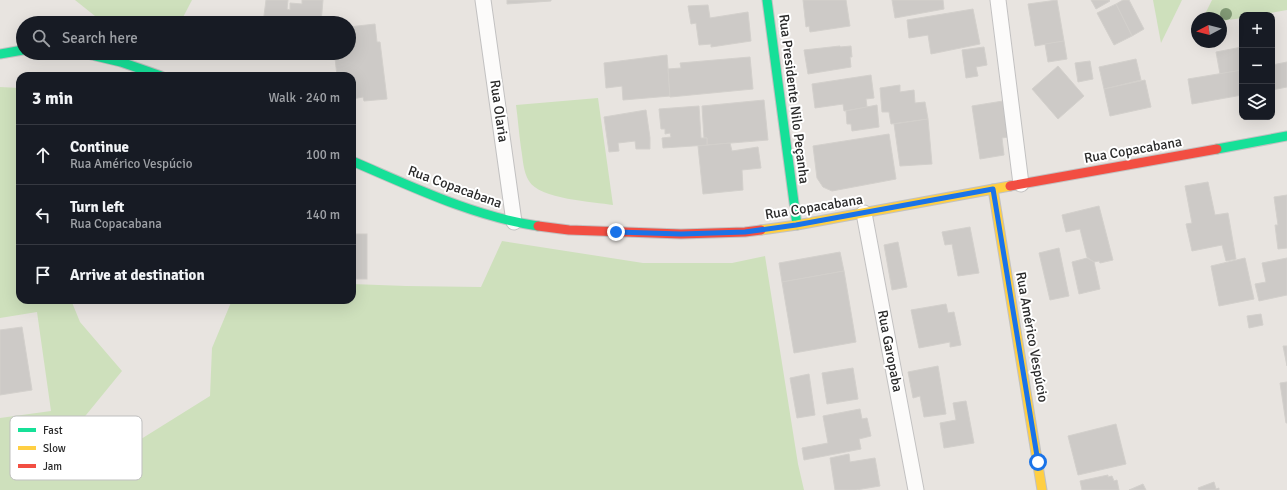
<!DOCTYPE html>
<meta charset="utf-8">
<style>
:root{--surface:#171b24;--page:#242831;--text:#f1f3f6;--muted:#9ea1a6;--line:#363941}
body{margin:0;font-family:Signika,sans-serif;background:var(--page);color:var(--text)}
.controls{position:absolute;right:12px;top:12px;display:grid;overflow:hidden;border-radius:8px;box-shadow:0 4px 16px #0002}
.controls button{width:36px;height:36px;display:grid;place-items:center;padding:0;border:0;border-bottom:1px solid var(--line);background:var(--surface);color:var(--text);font:20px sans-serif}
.compass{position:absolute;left:1191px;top:12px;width:36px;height:36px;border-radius:50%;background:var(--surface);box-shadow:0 4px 16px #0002;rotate:263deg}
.stop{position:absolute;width:12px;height:12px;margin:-9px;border:3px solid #1a73e8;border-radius:50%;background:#fff}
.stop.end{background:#1a73e8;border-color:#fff;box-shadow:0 1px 4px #0008}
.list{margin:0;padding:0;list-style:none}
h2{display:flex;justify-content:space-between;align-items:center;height:52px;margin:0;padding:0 16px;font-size:17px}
h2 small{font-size:13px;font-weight:400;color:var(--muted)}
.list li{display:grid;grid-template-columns:26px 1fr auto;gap:12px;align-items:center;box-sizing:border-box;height:60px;padding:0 16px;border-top:1px solid var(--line)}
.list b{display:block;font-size:15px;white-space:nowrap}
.list p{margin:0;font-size:13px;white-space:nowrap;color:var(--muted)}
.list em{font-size:13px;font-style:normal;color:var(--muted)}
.icon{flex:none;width:22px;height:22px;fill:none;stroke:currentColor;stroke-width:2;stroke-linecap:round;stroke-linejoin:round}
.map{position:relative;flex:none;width:1287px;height:490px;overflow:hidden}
.search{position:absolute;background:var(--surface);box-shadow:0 4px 16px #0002;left:16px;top:16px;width:340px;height:44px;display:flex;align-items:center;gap:10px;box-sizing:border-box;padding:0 14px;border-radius:22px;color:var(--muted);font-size:15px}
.panel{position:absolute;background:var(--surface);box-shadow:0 4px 16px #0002;left:16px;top:72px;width:340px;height:232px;border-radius:12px}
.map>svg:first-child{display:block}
.green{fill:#cee0bc}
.building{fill:#cdcac7;stroke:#d3d0cc}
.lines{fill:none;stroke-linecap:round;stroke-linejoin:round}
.street-casing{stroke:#c2c1c1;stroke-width:17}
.fast-casing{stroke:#c2c1c1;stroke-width:11}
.slow-casing{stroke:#c2c1c1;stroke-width:11}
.jam-casing{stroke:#c2c1c1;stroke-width:11}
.street{stroke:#fcfbfa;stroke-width:15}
.fast{stroke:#16e098;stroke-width:9}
.slow{stroke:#ffcf43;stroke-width:9}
.jam{stroke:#f24e42;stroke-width:9}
.tree{fill:#849c77}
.route{stroke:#1a73e8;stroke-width:5}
.labels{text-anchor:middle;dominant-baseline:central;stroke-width:4;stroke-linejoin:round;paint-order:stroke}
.street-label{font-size:14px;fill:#2a2a2a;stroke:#fff}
.key{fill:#fff;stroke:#bfbfbf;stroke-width:1}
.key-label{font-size:11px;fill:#2a2a2a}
</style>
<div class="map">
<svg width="1287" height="490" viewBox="0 0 1287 490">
<rect width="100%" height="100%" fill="#e8e4e0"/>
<g class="green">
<path d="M75,0H192L180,23H119L95,16Z"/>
<path d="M1153,0H1182L1161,43Z"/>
<path d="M1212,0H1287V10L1259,15H1242V18L1221,21V18H1203Z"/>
<path d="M0,87L20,88V300H71L80,322L122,371L55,453L77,479L210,396L212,348L232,300H352V284L406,286L481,287L502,241L643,263H732L765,256L798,464L804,490H0V418L51,411L37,312L0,318Z"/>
<path d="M598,98L613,205C594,202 539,199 529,181C523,172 523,159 521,148C519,134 518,120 516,105Z"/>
</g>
<g class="building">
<path d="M266,0H288L287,9L290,10V3L302,4V0H323L321,23H263Z"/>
<path d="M507,0H551V1L507,4Z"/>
<path d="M803,0H846L850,26L810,32L809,26L806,27Z"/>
<path d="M892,0H943L944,9L895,18Z"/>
<path d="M1057,0L1064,41L1035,46L1028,4Z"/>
<path d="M1091,0H1109L1110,1L1096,9Z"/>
<path d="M1123,0H1129L1144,29L1132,36L1116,4Z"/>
<path d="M1116,4L1132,36L1114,45L1097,13Z"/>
<path d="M708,5L710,18L748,12L751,41L711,47V44L699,45L696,23L691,24L688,6Z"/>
<path d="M973,9L980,44L931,54L928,35L909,38L907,20Z"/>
<path d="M375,24L377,42H380L387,99L364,101L363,97L352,99V76H337L335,58L347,56L346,53H349V27Z"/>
<path d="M1064,41L1067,59L1048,62L1045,44Z"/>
<path d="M840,46V47L851,46L852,57H850L851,67L808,74L804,50Z"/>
<path d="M984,47L987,65L976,67L978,76L966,78L962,50Z"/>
<path d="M1242,47V70L1220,74L1216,52Z"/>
<path d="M667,55L670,96L623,100L622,86L606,88L604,63Z"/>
<path d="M750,57L753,89L670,97L668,69L681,68L680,63Z"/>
<path d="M1136,59L1141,80L1104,89L1099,67Z"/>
<path d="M1090,61L1093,79L1078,82L1075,63Z"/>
<path d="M1287,62V87L1272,90V65Z"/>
<path d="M1058,66L1084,96L1058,119L1032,89Z"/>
<path d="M1242,70V95L1192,104L1188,79Z"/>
<path d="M871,75L874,98L866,99L867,107L844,111L843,104L815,108L812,84Z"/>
<path d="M1145,80L1151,107L1110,116L1104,89Z"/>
<path d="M900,85V92L914,90L915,103L925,102L928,119L891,124L889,112H882L880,88Z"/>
<path d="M764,100L768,140L707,145V138H704L702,106Z"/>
<path d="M1003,101L1008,137L1002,138L1004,155L980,159L972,106Z"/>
<path d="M877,105L879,127L852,131L851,124H847L846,111Z"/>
<path d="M699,106L701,138H707V145L663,148L662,138L671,137L670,133L665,134V129H661L659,109Z"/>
<path d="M646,110L650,138V149H636L635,141L618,143L619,151L609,152L604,117Z"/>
<path d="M928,119L932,164L900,166L894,124Z"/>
<path d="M889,134L896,179L832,191L823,187L817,178L813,146Z"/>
<path d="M730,143L732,151L758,147L761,168L742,170L743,190L703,194L698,146Z"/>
<path d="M1208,182L1215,215L1228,213L1236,259L1226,261L1222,245L1192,251L1186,224L1192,223L1185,186Z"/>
<path d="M1287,195V248L1278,249L1275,225H1278L1274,197Z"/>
<path d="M1099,206L1113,260L1100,263L1099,261L1094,262L1087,257L1080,229L1066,232L1062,215Z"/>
<path d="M970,227L979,273L958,276L952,244L945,245L942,232Z"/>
<rect x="352" y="234" width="15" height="45"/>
<path d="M898,242L907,287L892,290L884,245Z"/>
<path d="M1059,248L1069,296L1050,300L1039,253Z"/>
<path d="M840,252L844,271L782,282L779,263Z"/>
<path d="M1087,258L1094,262L1100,289L1079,294L1072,262Z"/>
<path d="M1245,258L1254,299L1219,306L1211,266Z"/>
<path d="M1287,258V295L1259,301L1255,284L1266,282L1262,263Z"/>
<path d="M844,271L856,342L794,353L782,282Z"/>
<path d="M946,304L948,313L954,312L961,345L950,347V342L919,348L911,310Z"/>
<path d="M1261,314L1263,325L1249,328L1247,316Z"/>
<path d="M22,327L32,390L0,395V330Z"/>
<path d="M1283,346H1287V366Z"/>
<path d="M938,366L946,414L924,417L920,396L913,398L908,372Z"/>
<path d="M853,368L858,399L827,404L822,373Z"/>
<path d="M809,374L815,415L797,418L790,378Z"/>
<path d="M1287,382V423H1286L1280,383Z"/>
<path d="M966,401L974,443L944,448L940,423L956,420L953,403Z"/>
<path d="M860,409L862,419L867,418L871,436L859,439L861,449L804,460L802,448L828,443L823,416Z"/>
<path d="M1116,424L1126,464L1078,475L1068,436Z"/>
<path d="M849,454L850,462L875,458L880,486L856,490H835L830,458Z"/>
<path d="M1108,475V477L1112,476L1114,481L1117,480L1119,490H1082L1080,481Z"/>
<path d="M1214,482L1216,489L1219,488V490H1199L1198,488Z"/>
<path d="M1143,484L1146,490H1129Z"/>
</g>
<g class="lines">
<defs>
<g id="street">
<path d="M483,0L514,222"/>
<path d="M998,0L1021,184"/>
<path d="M864,213L916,490"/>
</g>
<g id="fast">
<path d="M767,0L797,225"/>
<path d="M83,53L121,62L161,76"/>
<path d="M0,54L23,50"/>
<path d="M1217,149L1287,136"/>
<path d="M352,161C413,187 472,216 538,226"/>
</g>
<g id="slow">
<path d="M993,189L1042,490"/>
<path d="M761,230L797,225L1010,186"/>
</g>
<g id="jam">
<path d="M1010,186L1217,149"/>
<path d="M538,226L569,230L681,234L745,232L761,230"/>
</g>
</defs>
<use href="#street" class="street-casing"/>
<use href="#fast" class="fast-casing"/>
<use href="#slow" class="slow-casing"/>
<use href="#jam" class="jam-casing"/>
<use href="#street" class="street"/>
<use href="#fast" class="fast"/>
<use href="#slow" class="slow"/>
<use href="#jam" class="jam"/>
</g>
<circle class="tree" cx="1226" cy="14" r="6"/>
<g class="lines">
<path class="route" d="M616,232L681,234L745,232L796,225L993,189L1038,462"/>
</g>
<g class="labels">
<g class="street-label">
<text transform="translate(794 99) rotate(83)">Rua Presidente Nilo Peçanha</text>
<text transform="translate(499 111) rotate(82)">Rua Olaria</text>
<text transform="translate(1133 150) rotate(-10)">Rua Copacabana</text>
<text transform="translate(455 187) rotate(20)">Rua Copacabana</text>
<text transform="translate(814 207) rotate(-9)">Rua Copacabana</text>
<text transform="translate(1032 337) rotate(80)">Rua Américo Vespúcio</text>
<text transform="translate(890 351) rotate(79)">Rua Garopaba</text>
</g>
</g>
<rect x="10" y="416" width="132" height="64" rx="6" class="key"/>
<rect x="18" y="428" width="18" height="4" fill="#16e098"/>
<rect x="18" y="446" width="18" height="4" fill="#ffcf43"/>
<rect x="18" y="464" width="18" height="4" fill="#f24e42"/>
<g class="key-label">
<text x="43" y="434">Fast</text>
<text x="43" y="452">Slow</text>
<text x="43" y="470">Jam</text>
</g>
</svg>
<div class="controls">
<button>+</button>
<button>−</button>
<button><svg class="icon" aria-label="layers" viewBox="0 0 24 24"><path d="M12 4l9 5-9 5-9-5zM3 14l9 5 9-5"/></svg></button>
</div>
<svg class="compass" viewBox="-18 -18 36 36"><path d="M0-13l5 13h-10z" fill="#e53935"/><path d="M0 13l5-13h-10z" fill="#9ea1a6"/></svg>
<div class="stop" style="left:1038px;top:462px"></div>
<div class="stop end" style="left:616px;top:232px"></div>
<div class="search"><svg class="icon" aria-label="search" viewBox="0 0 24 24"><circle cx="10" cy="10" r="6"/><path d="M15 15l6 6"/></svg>Search here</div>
<section class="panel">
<h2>3 min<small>Walk · 240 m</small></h2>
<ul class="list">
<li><svg class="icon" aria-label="ahead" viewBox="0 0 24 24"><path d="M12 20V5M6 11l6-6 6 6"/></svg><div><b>Continue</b><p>Rua Américo Vespúcio</p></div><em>100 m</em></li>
<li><svg class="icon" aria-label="left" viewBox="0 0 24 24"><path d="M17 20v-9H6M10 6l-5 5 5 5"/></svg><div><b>Turn left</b><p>Rua Copacabana</p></div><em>140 m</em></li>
<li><svg class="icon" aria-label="arrive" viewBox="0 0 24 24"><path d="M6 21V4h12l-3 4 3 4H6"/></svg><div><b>Arrive at destination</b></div></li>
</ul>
</section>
</div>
